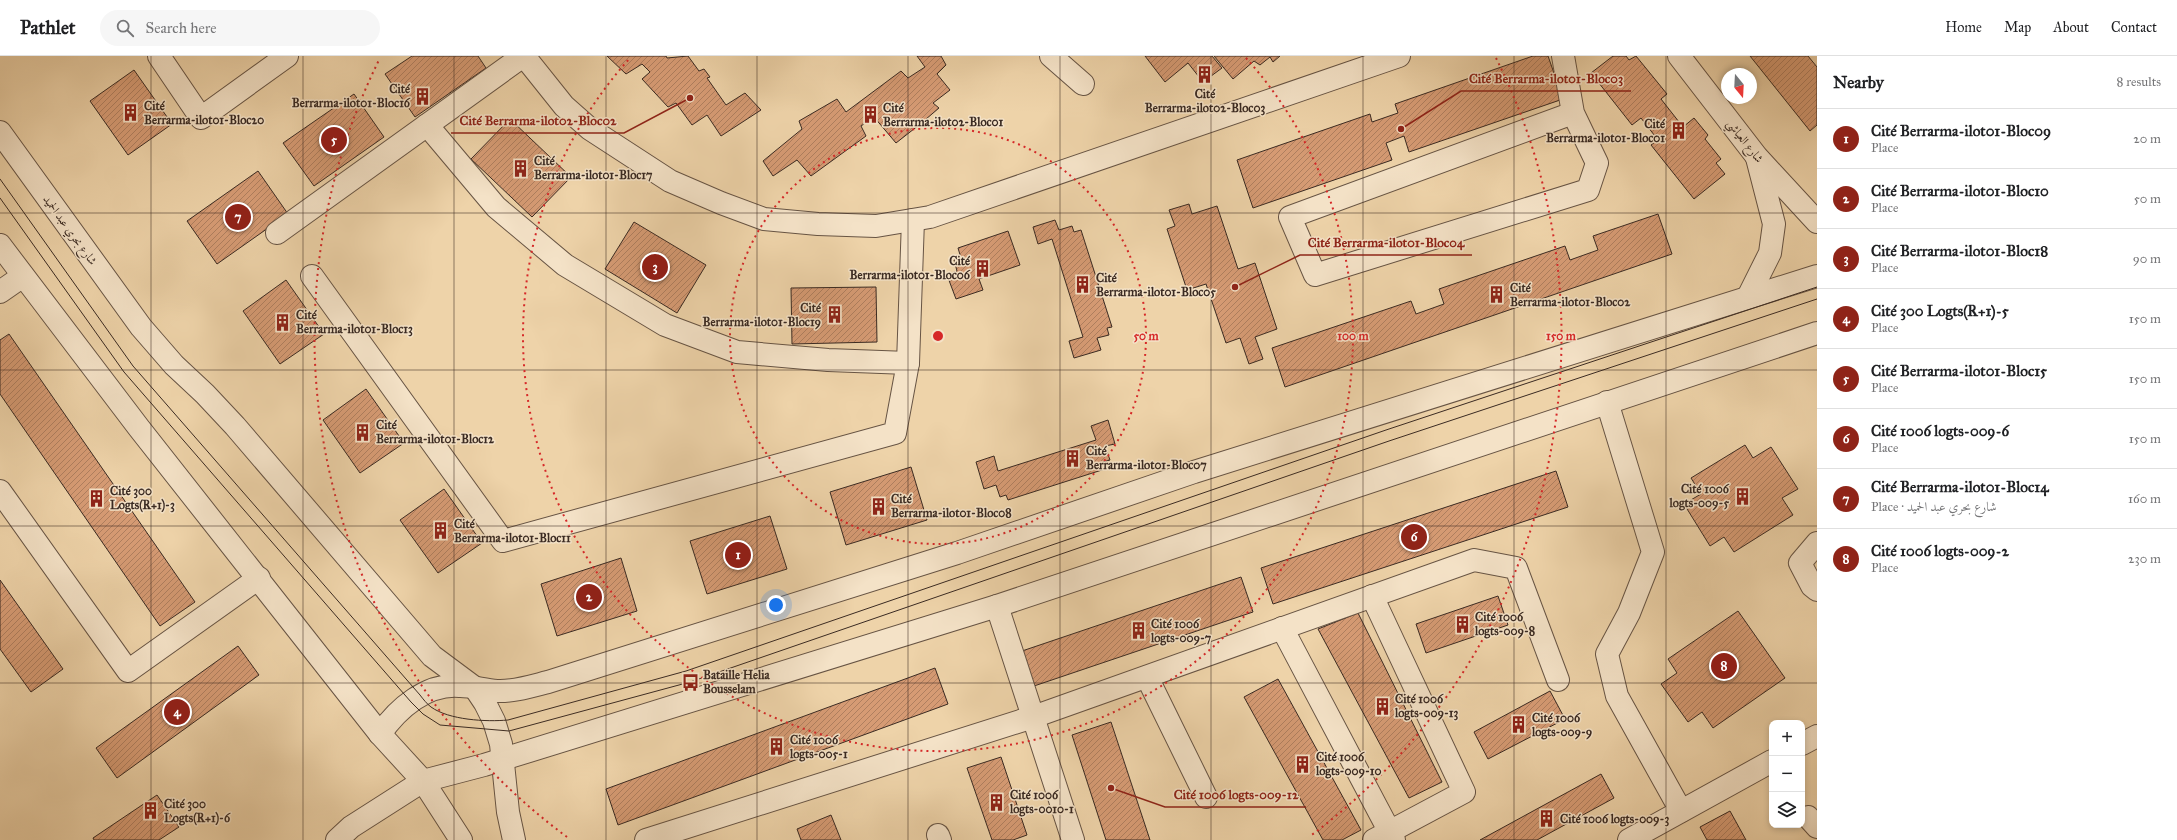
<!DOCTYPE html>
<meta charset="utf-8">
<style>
:root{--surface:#fff;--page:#f6f6f6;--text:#202124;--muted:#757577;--line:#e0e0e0;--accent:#8f2418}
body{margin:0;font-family:"IM FELL Great Primer",Amiri,serif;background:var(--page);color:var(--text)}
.controls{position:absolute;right:12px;bottom:12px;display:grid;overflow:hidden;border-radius:8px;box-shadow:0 2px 6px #0003}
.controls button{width:36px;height:36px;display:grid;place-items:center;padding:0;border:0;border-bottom:1px solid var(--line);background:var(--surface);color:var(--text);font:20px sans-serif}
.compass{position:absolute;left:1721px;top:12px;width:36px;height:36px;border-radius:50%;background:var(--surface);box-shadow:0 2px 6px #0003;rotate:162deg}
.you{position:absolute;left:776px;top:549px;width:14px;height:14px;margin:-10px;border:3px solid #fff;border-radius:50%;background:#1a73e8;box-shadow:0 0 0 6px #1a73e833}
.badge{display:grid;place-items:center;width:26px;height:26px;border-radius:50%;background:var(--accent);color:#fff;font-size:13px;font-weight:700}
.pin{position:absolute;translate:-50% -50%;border:2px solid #fff;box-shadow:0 1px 4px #0006}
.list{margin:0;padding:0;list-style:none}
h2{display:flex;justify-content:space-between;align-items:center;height:52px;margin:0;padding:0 16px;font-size:17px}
h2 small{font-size:13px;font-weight:400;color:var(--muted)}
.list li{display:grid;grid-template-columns:26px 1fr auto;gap:12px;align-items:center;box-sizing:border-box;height:60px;padding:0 16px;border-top:1px solid var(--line)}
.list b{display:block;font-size:15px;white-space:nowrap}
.list p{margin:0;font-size:13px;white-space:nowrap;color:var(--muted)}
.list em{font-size:13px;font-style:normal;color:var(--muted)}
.icon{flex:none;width:22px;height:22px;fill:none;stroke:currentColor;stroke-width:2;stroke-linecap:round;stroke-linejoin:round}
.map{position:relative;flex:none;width:1817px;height:784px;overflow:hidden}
header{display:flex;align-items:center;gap:24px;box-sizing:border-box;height:56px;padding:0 20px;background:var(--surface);border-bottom:1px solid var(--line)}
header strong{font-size:19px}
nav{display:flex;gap:22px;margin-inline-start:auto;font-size:14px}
.search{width:280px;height:36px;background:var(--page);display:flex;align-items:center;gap:10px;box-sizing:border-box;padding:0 14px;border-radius:22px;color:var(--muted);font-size:15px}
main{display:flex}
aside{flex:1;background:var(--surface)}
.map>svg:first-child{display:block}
.building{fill:url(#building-hatch);stroke:#3a2a22}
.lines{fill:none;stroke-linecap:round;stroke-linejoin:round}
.minor-casing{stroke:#675444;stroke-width:24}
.minor{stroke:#f4e2c7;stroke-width:22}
.tram{stroke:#3a2a22;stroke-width:1}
.grid{fill:none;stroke:#3a2a22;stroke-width:1;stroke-opacity:0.55}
.ring{fill:none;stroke:#d62828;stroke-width:2;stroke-dasharray:2 4}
.labels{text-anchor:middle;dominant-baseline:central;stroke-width:3;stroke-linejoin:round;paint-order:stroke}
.poi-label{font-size:12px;font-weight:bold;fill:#3a2a22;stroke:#f4e2c7;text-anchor:start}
.street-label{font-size:12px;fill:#3a2a22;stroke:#f4e2c7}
.centre{fill:#d62828;stroke:#f4e2c7;stroke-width:2}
.ring-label{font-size:12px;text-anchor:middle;font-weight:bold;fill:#d62828;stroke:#f4e2c7;stroke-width:3;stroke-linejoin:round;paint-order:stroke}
.leader{fill:none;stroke:#8f2418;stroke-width:1.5}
.callout-dot{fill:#8f2418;stroke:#f4e2c7;stroke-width:1.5}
.callout-label{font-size:13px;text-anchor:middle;font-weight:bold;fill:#8f2418;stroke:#f4e2c7;stroke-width:3;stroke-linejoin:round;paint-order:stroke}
</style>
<header>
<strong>Pathlet</strong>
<div class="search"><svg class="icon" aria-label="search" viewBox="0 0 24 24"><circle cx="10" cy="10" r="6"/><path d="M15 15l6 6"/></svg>Search here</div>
<nav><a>Home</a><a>Map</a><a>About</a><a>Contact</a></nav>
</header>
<main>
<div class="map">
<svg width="1817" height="784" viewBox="0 0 1817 784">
<defs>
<pattern id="building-hatch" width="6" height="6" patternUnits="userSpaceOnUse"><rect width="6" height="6" fill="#d69b74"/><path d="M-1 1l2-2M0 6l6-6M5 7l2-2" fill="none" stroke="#af7f5f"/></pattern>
</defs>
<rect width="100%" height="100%" fill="#eed3a9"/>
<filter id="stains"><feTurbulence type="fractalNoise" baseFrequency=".005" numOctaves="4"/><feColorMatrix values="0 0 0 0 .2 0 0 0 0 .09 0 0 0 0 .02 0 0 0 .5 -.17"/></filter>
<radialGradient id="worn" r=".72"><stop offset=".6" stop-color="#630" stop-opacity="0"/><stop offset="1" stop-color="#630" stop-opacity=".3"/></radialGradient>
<g class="building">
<path d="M412,0H478L486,12L415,61L385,18Z"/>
<path d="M607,0H666L667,2L688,0L699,15L704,13L710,21L707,22L726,49L745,37L761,54L721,80L707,59L692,69L676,47L668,51L642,23L650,16L642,8L626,18Z"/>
<path d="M917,0H941L946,9L937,18L950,34L933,47L939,52L919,69L896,87L874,61L861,70L866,80L811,120L797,104L773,120L763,105L802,73L799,65L837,43L846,56L901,15L908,22L925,11Z"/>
<path d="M1145,0H1212L1222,12L1203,26L1188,7L1165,26Z"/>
<path d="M1214,0H1280L1273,6L1270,1L1260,9L1254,5L1233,23Z"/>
<path d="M1533,0H1548L1563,43L1409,96L1404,80L1386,87L1392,104L1253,152L1237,104L1370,58L1372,66L1398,57L1395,48Z"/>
<path d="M1613,0H1626L1629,4L1636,0L1667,38L1661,43L1683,71L1694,62L1708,79L1705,83L1721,103L1716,107L1725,118L1694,143L1651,89L1658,84L1641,62L1632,69L1591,17Z"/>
<path d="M1750,0H1808L1817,11V69L1810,75Z"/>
<path d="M134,14L172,68L128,99L90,45Z"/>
<path d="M354,38L384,81L314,130L283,87Z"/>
<path d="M510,63L571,121L532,161L471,103Z"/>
<path d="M258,115L288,158L217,208L187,165Z"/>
<path d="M1189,148L1192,158L1217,150L1238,213L1255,207L1277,273L1255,281L1263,303L1249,308L1240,282L1226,287L1206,228L1187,234L1167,173L1175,170L1169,154Z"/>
<path d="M1658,158L1672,198L1285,331L1272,292L1411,245L1416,258L1444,248L1439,233L1565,190L1570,204L1598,194L1593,180Z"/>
<path d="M1055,164L1059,174L1072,170L1074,176L1081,174L1112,271L1107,272L1109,279L1097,282L1101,294L1074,302L1069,285L1083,281L1052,183L1038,188L1033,171Z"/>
<path d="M634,166L706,209L677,257L605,213Z"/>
<path d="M1008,175L1020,209L979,223L983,234L956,243L947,219L957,215L954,204L961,202L958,192Z"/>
<path d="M286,224L324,278L280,308L243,255Z"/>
<path d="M876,231L877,286L792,288L791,232Z"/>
<path d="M9,278L195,546L160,570L0,338V284Z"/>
<path d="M366,333L404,387L360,417L323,364Z"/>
<path d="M1108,364L1115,388L1105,390L1110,404L1103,406L1105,413L1008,444L1006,439L1000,441L996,429L984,433L976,406L994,400L998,415L1096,384L1091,370Z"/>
<path d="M1745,389L1753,402L1771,391L1798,433L1782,442L1793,459L1734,496L1724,481L1710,490L1684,448L1701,438L1691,422Z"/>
<path d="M911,411L927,464L846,489L830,436Z"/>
<path d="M1556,415L1568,451L1273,548L1261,512Z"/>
<path d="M444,433L482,487L438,517L400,464Z"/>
<path d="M770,460L787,513L707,538L690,485Z"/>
<path d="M621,502L637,555L557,580L541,528Z"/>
<path d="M1241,521L1253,556L1034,630L1022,595Z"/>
<path d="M0,524L63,613L31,636L0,593Z"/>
<path d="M1498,540L1508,569L1426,597L1416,568Z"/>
<path d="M1738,555L1785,622L1713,672L1702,656L1688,666L1661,628L1677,617L1668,603Z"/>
<path d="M1358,557L1442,726L1409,742L1318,573Z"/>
<path d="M238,590L259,619L117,722L96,692Z"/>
<path d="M935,612L948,648L618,769L606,733Z"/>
<path d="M1278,623L1361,774L1342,784H1323L1244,641Z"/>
<path d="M1550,635L1565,663L1488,703L1474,676Z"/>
<path d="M1111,666L1150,784H1106L1072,679Z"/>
<path d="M1001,701L1027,779L1013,784H992L967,712Z"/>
<path d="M1601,718L1614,742L1537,784H1480Z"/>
<path d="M157,739L179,771L159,784H94L93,782Z"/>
<path d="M1730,755L1746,784H1707L1700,771Z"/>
<path d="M831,759L841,784H801L797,773Z"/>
</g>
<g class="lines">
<defs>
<g id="minor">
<path d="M159,0L201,62L287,0"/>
<path d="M524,0L564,50L590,73L670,125L721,147L764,163L818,168L876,170L930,161L1399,0"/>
<path d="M1051,0L1083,28"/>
<path d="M1563,0L1573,57L1290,161L1315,219L1588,134L1597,107L1573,57"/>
<path d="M1679,0L1757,101L1817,166"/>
<path d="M427,69L496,151L565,209L665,269L737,296L828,304L908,307"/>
<path d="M0,76L141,271L174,309L205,338L235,370L432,600L475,632L485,647L494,665L501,688L508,756L514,784"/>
<path d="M277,177L523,0"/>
<path d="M0,189L139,372L380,678L423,725L461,784"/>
<path d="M312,220L503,485L895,377L908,307L913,164"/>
<path d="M0,236L23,220"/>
<path d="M1748,241L1770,197L1774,168L1757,102"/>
<path d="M1607,346L1653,496L1629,557L1607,598L1617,640L1681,755"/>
<path d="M0,435L128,615L259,522"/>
<path d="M1817,487L1800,507L1812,530L1817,534"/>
<path d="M1372,540L1464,736L1374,784"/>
<path d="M997,550L1073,784"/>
<path d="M1282,572L1394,784"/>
<path d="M1147,621L1206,741"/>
<path d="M380,678C398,652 427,627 460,630C472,630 484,634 497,635C513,636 532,630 548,626L957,497L1194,416L1817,220"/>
<path d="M1802,688L1817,680"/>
<path d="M1808,761L1817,771"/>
<path d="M938,779L940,784"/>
<path d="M337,784L351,771L423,725L484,709L997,550L1817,277"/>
<path d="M646,784L1033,661L1474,504L1516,512L1558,624"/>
<path d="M1629,784L1772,705"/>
</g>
</defs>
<use href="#minor" class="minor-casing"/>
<use href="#minor" class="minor"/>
<g class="tram">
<path d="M0,123L133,310L420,639C423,643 427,648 431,651C449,664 486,666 508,664L686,615L1386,374L1817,231"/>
<path d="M0,142L124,316L411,646L423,658L440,669L509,675L690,626L1389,385L1817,243"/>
</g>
</g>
<path class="grid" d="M151,0V784M303,0V784M454,0V784M606,0V784M757,0V784M908,0V784M1060,0V784M1211,0V784M1363,0V784M1514,0V784M1666,0V784M0,157H1817M0,314H1817M0,470H1817M0,627H1817"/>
<g class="ring">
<circle cx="938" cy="280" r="208"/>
<path d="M1246 2A415 415 0 1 1 630 2"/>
<path d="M567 781A623 623 0 0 1 380 2M1496 2A623 623 0 0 1 1309 781"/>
</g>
<defs>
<symbol id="building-bare" viewBox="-9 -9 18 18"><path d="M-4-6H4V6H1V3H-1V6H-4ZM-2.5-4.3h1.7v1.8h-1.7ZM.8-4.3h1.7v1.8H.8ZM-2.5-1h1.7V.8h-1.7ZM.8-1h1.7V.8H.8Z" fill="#8f2418" stroke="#f4e2c7" stroke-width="2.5" paint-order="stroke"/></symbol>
<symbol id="bus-bare" viewBox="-9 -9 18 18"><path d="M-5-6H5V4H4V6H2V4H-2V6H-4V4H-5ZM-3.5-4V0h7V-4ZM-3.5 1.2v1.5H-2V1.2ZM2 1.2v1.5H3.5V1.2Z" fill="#8f2418" stroke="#f4e2c7" stroke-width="2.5" paint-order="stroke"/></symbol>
</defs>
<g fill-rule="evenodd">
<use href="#building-bare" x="1192" y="6" width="25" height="25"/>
<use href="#building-bare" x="410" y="28" width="25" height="25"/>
<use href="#building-bare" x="118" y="44" width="25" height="25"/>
<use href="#building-bare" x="858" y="46" width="25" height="25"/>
<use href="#building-bare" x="1666" y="62" width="25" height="25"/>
<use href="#building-bare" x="508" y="100" width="25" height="25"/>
<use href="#building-bare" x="970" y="200" width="25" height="25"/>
<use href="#building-bare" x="1070" y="216" width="25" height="25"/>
<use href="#building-bare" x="1484" y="226" width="25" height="25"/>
<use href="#building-bare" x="822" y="246" width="25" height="25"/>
<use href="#building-bare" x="270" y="254" width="25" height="25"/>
<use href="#building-bare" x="350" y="364" width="25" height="25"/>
<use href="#building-bare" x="1060" y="390" width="25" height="25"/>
<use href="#building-bare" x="1730" y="428" width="25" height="25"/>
<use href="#building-bare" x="84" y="430" width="25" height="25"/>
<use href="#building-bare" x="866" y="438" width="25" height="25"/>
<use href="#building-bare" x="428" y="462" width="25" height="25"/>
<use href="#building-bare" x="1450" y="556" width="25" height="25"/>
<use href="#building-bare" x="1126" y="562" width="25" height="25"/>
<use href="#bus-bare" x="678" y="614" width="25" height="25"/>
<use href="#building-bare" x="1370" y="638" width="25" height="25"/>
<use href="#building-bare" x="1506" y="656" width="25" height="25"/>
<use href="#building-bare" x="764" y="678" width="25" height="25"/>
<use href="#building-bare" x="1290" y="696" width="25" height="25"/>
<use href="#building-bare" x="984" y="734" width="25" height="25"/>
<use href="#building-bare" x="138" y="742" width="25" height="25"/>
<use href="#building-bare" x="1534" y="750" width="25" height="25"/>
</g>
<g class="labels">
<g class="poi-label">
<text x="410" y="33" text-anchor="end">Cité<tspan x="410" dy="14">Berrarma-ilot01-Bloc16</tspan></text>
<text x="1205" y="38" text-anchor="middle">Cité<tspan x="1205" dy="14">Berrarma-ilot02-Bloc03</tspan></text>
<text x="144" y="50">Cité<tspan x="144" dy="14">Berrarma-ilot01-Bloc20</tspan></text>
<text x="883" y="52">Cité<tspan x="883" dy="14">Berrarma-ilot02-Bloc01</tspan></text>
<text x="1665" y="68" text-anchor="end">Cité<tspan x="1665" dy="14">Berrarma-ilot01-Bloc01</tspan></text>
<text x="534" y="105">Cité<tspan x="534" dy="14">Berrarma-ilot01-Bloc17</tspan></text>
<text x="970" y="205" text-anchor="end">Cité<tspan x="970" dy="14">Berrarma-ilot01-Bloc06</tspan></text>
<text x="1096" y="222">Cité<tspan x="1096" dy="14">Berrarma-ilot01-Bloc05</tspan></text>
<text x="1510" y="232">Cité<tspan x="1510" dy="14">Berrarma-ilot01-Bloc02</tspan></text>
<text x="821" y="252" text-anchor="end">Cité<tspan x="821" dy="14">Berrarma-ilot01-Bloc19</tspan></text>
<text x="296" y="259">Cité<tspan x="296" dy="14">Berrarma-ilot01-Bloc13</tspan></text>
<text x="376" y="369">Cité<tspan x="376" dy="14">Berrarma-ilot01-Bloc12</tspan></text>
<text x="1086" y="395">Cité<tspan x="1086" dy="14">Berrarma-ilot01-Bloc07</tspan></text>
<text x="1729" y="433" text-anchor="end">Cité 1006<tspan x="1729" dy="14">logts-009-5</tspan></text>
<text x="110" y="435">Cité 300<tspan x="110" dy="14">Logts(R+1)-3</tspan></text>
<text x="891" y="443">Cité<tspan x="891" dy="14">Berrarma-ilot01-Bloc08</tspan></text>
<text x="454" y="468">Cité<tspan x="454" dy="14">Berrarma-ilot01-Bloc11</tspan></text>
<text x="1475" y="561">Cité 1006<tspan x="1475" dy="14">logts-009-8</tspan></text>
<text x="1151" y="568">Cité 1006<tspan x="1151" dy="14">logts-009-7</tspan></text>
<text x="703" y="619">Bataille Helia<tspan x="703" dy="14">Bousselam</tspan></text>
<text x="1395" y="643">Cité 1006<tspan x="1395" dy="14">logts-009-13</tspan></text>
<text x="1532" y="662">Cité 1006<tspan x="1532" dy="14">logts-009-9</tspan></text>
<text x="790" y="684">Cité 1006<tspan x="790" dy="14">logts-005-1</tspan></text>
<text x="1316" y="701">Cité 1006<tspan x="1316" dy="14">logts-009-10</tspan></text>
<text x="1010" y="739">Cité 1006<tspan x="1010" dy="14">logts-0010-1</tspan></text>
<text x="164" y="748">Cité 300<tspan x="164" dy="14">Logts(R+1)-6</tspan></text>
<text x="1560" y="763">Cité 1006 logts-009-3</text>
</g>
<g class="street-label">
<text transform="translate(1745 85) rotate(52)">شارع العياشي</text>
<text transform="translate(70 174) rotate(54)">شارع بحري عبد الحميد</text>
</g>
</g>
<circle cx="938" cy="280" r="6" class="centre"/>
<g class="ring-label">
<text x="1146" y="284">50 m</text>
<text x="1353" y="284">100 m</text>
<text x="1561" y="284">150 m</text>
</g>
<path class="leader" d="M1401 73L1461 35H1631M690 42L624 77H451M1235 231L1300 199H1472M1111 732L1165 751H1306"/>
<g class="callout-dot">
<circle cx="1401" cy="73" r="4"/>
<circle cx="690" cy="42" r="4"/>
<circle cx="1235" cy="231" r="4"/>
<circle cx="1111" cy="732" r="4"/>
</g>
<g class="callout-label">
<text x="1546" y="27">Cité Berrarma-ilot01-Bloc03</text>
<text x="538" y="69">Cité Berrarma-ilot02-Bloc02</text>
<text x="1386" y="191">Cité Berrarma-ilot01-Bloc04</text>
<text x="1236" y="743">Cité 1006 logts-009-12</text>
</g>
<rect width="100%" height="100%" filter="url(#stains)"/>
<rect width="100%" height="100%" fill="url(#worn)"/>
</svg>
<div class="controls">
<button>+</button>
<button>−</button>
<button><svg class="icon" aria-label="layers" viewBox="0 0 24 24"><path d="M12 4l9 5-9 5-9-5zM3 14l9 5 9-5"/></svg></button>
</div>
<svg class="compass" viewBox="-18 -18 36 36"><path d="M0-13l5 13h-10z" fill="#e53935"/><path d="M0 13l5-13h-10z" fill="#757577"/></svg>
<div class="you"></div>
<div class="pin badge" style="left:738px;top:499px">1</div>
<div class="pin badge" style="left:589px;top:541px">2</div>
<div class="pin badge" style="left:655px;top:211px">3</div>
<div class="pin badge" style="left:177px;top:656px">4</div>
<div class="pin badge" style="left:334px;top:84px">5</div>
<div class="pin badge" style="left:1414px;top:481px">6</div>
<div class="pin badge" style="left:238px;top:161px">7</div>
<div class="pin badge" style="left:1724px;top:610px">8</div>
</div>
<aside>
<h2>Nearby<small>8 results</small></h2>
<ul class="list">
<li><span class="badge">1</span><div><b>Cité Berrarma-ilot01-Bloc09</b><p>Place</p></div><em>20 m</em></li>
<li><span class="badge">2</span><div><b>Cité Berrarma-ilot01-Bloc10</b><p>Place</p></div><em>50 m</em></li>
<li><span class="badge">3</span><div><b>Cité Berrarma-ilot01-Bloc18</b><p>Place</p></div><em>90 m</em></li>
<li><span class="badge">4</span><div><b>Cité 300 Logts(R+1)-5</b><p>Place</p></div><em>150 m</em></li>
<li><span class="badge">5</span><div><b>Cité Berrarma-ilot01-Bloc15</b><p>Place</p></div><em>150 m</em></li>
<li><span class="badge">6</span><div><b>Cité 1006 logts-009-6</b><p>Place</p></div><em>150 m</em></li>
<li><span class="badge">7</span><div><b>Cité Berrarma-ilot01-Bloc14</b><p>Place · شارع بحري عبد الحميد</p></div><em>160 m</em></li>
<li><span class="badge">8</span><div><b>Cité 1006 logts-009-2</b><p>Place</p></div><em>230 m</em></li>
</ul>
</aside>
</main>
